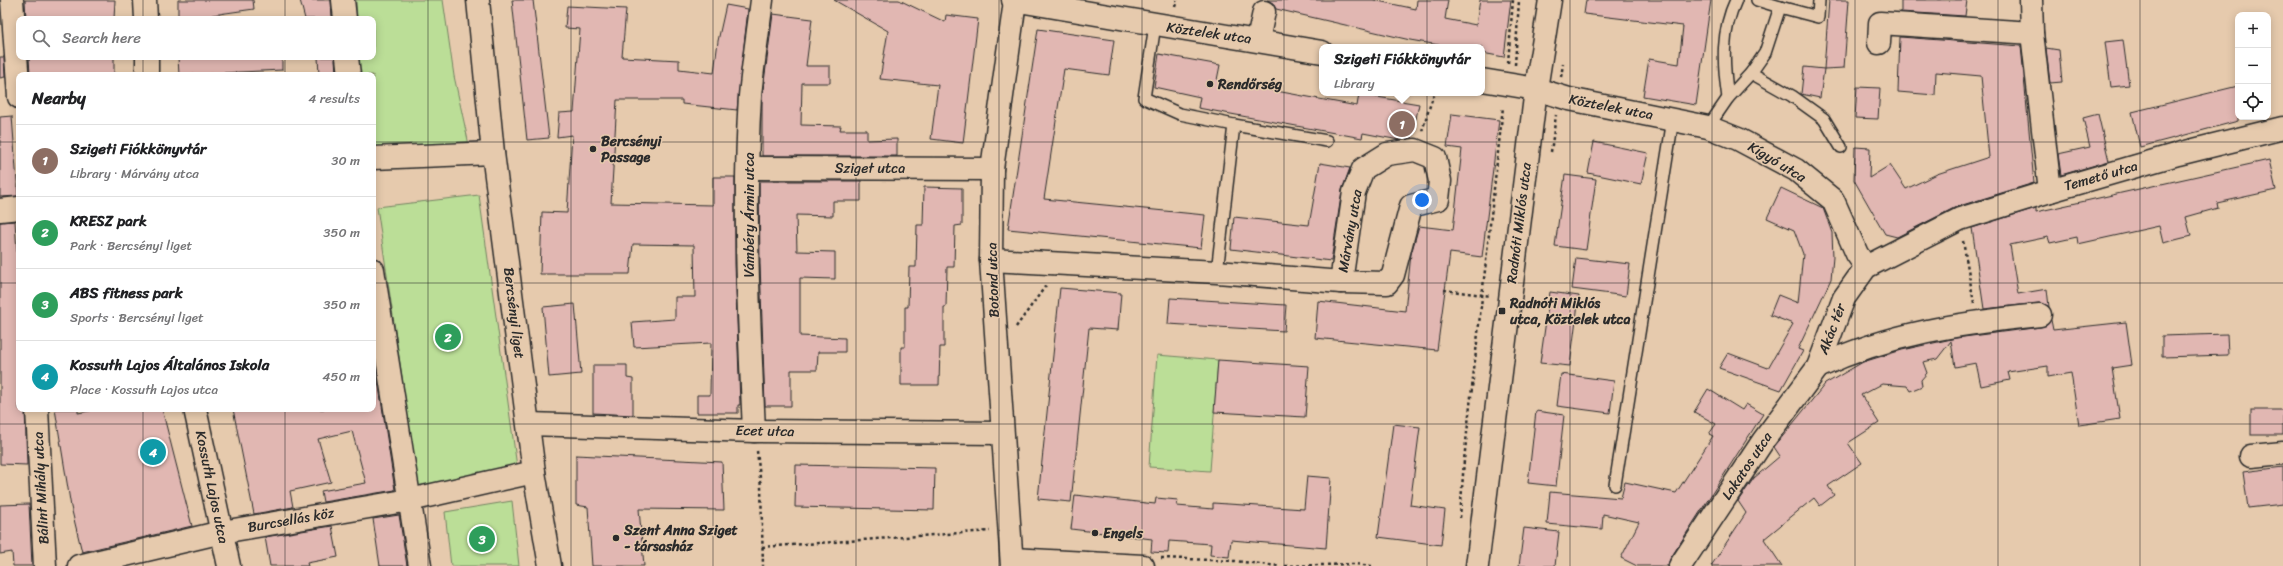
<!DOCTYPE html>
<meta charset="utf-8">
<style>
:root{--surface:#fff;--page:#f2f2f2;--text:#202124;--muted:#757577;--line:#e0e0e0;--accent:#2b2b2b}
body{margin:0;font-family:Sriracha,sans-serif;background:var(--page);color:var(--text)}
.controls{position:absolute;right:12px;top:12px;display:grid;overflow:hidden;border-radius:8px;box-shadow:0 2px 10px #0003}
.controls button{width:36px;height:36px;display:grid;place-items:center;padding:0;border:0;border-bottom:1px solid var(--line);background:var(--surface);color:var(--text);font:20px sans-serif}
.you{position:absolute;left:1422px;top:200px;width:14px;height:14px;margin:-10px;border:3px solid #fff;border-radius:50%;background:#1a73e8;box-shadow:0 0 0 6px #1a73e833}
.badge{display:grid;place-items:center;width:26px;height:26px;border-radius:50%;background:var(--accent);color:#fff;font-size:13px;font-weight:700}
.pin{position:absolute;translate:-50% -50%;border:2px solid #fff;box-shadow:0 1px 4px #0006}
.popup{position:absolute;left:1319px;top:44px;width:166px;height:52px;box-sizing:border-box;display:grid;place-content:center;border-radius:8px;background:var(--surface);filter:drop-shadow(0 1px 3px #0005);font-size:13px;white-space:nowrap;color:var(--muted)}
.popup b{font-size:15px;color:var(--text)}
.popup::after{content:'';position:absolute;left:50%;top:100%;margin-left:-8px;border:8px solid transparent;border-top-color:var(--surface)}
.list{margin:0;padding:0;list-style:none}
h2{display:flex;justify-content:space-between;align-items:center;height:52px;margin:0;padding:0 16px;font-size:17px}
h2 small{font-size:13px;font-weight:400;color:var(--muted)}
.list li{display:grid;grid-template-columns:26px 1fr auto;gap:12px;align-items:center;box-sizing:border-box;height:72px;padding:0 16px;border-top:1px solid var(--line)}
.list b{display:block;font-size:15px;white-space:nowrap}
.list p{margin:0;font-size:13px;white-space:nowrap;color:var(--muted)}
.list em{font-size:13px;font-style:normal;color:var(--muted)}
.icon{flex:none;width:22px;height:22px;fill:none;stroke:currentColor;stroke-width:2;stroke-linecap:round;stroke-linejoin:round}
.map{position:relative;flex:none;width:2283px;height:566px;overflow:hidden}
.search{position:absolute;background:var(--surface);box-shadow:0 2px 10px #0003;left:16px;top:16px;width:360px;height:44px;display:flex;align-items:center;gap:10px;box-sizing:border-box;padding:0 14px;border-radius:8px;color:var(--muted);font-size:15px}
.panel{position:absolute;background:var(--surface);box-shadow:0 2px 10px #0003;left:16px;top:72px;width:360px;height:340px;border-radius:8px}
.map>svg:first-child{display:block}
.green{fill:#bbde97;stroke:#738461}
.building{fill:#e1b7b2;stroke:#2b2b2b}
.lines{fill:none;stroke-linecap:round;stroke-linejoin:round}
.service-casing{stroke:#2b2b2b;stroke-width:14}
.minor-casing{stroke:#2b2b2b;stroke-width:25}
.tertiary-casing{stroke:#2b2b2b;stroke-width:25}
.path{stroke:#2b2b2b;stroke-width:2.5;stroke-dasharray:3 3;stroke-linecap:butt}
.service{stroke:#e6caad;stroke-width:11}
.minor{stroke:#e6caad;stroke-width:22}
.tertiary{stroke:#e6caad;stroke-width:22}
.grid{fill:none;stroke:#2b2b2b;stroke-width:1;stroke-opacity:0.55}
.poi-dot{fill:#2b2b2b;stroke:#e6caad;stroke-width:1.5}
.labels{text-anchor:middle;dominant-baseline:central;stroke-width:3;stroke-linejoin:round;paint-order:stroke}
.street-label{font-size:14px;fill:#2b2b2b;stroke:#e6caad}
.poi-label{font-size:14px;font-weight:bold;fill:#2b2b2b;stroke:#e6caad;text-anchor:start}
</style>
<div class="map">
<svg width="2283" height="566" viewBox="0 0 2283 566">
<rect width="100%" height="100%" fill="#e6caad"/>
<filter id="ink" filterUnits="userSpaceOnUse"><feTurbulence type="fractalNoise" baseFrequency=".025" numOctaves="2"/><feDisplacementMap in="SourceGraphic" scale="8" xChannelSelector="R" yChannelSelector="G"/><feConvolveMatrix kernelMatrix="1 2 1 2 8 2 1 2 1" color-interpolation-filters="sRGB"/></filter>
<g filter="url(#ink)">
<g class="green">
<path d="M356,0H443L454,76L469,145L373,152V75H360L359,57H373V19H357Z"/>
<path d="M479,195L517,467L418,486L377,207Z"/>
<path d="M1157,355L1218,360L1210,471L1149,467Z"/>
<path d="M512,501L519,566H451L445,512Z"/>
</g>
<g class="building">
<path d="M25,0H115L114,19H26Z"/>
<path d="M178,0H253L254,9L212,15V19H178Z"/>
<path d="M300,0H331L332,19H305Z"/>
<path d="M512,0H533L549,138L527,140Z"/>
<path d="M834,0H899L945,22L946,15L978,19L963,143L931,139L938,85L880,79L888,31Z"/>
<path d="M1267,0H1373L1416,9L1417,0H1448L1445,19L1476,25L1480,0H1511L1504,57L1482,53V47H1450L1410,40L1276,9L1273,3Z"/>
<path d="M1586,0H1711L1696,105L1643,96L1649,59L1679,64L1683,26L1584,14Z"/>
<path d="M1829,0H1849L1844,68L1824,69Z"/>
<path d="M1901,0H1967L1965,16L1901,12Z"/>
<path d="M726,5L748,9L737,110L682,104V100H617L611,203L713,205V177H735V264L740,405H738V413H697V395H710L711,343L634,347L632,322L675,319V297H695L694,245L633,244L630,274H540L542,212L567,213L572,135L557,137L559,113L574,112L580,29L565,28L567,6L626,9L622,57L679,60V69L714,73L718,41Z"/>
<path d="M773,14L812,19L806,66H830V83H802L801,125L841,126L840,130H867V140L897,139V156H762V97Z"/>
<path d="M1038,29L1114,40L1109,75L1064,69L1044,199L1205,215L1201,248L1008,229Z"/>
<path d="M1900,37L2021,46L2034,183L1956,207L1897,237L1885,234L1854,180L1855,147L1870,148L1869,178L1890,165L1906,189L1937,174L1989,157L1981,76L1936,72L1935,95L1898,92Z"/>
<path d="M2123,40L2129,85L2111,87L2105,42Z"/>
<path d="M2046,48L2059,50L2062,82L2050,83Z"/>
<path d="M1159,54L1220,65L1217,80L1357,106L1359,94L1419,104L1412,138L1399,140L1363,133L1362,138L1198,108L1200,97L1154,87Z"/>
<path d="M0,57H4L5,77L0,78Z"/>
<path d="M29,57H114V75H30Z"/>
<path d="M178,57H282V70L179,75Z"/>
<path d="M318,57H335L336,75H319Z"/>
<path d="M1804,67L1824,69L1820,98L1801,94Z"/>
<path d="M2238,86V121L2140,147L2132,112Z"/>
<path d="M1857,87L1880,88L1878,119L1855,118Z"/>
<path d="M1452,114L1499,120L1482,257L1450,253L1437,350L1315,338L1318,301L1405,311L1411,254L1419,226L1453,230L1462,149L1447,147Z"/>
<path d="M2098,114L2109,161L2061,175L2058,154L2090,147L2083,118Z"/>
<path d="M12,116L18,196L0,197V117Z"/>
<path d="M1594,142L1648,153L1641,184L1588,173Z"/>
<path d="M2269,160L2276,190L2217,203L2218,208L2186,217L2191,236L2163,243L2159,226L2078,244L2077,237L2050,243L2048,237L2010,245L2018,294L2047,289L2049,307L2039,303L1984,309L1972,228L2036,208V212Z"/>
<path d="M1320,163L1350,168L1342,190L1331,261L1231,249L1234,217L1309,225Z"/>
<path d="M1565,175L1596,179L1586,250L1555,246Z"/>
<path d="M759,181H861V201H833V216L796,215L797,251L835,252V279L800,278V336L845,338V352H818L817,370H791V406H765L760,263Z"/>
<path d="M924,187L962,188V225L955,226L954,267H947L946,307H944V347H940L939,385H901V347H905V307H908L909,267H916L917,225H923Z"/>
<path d="M1781,188L1823,208L1832,233L1833,257L1831,279L1798,349L1803,351L1781,390L1719,368L1728,353L1768,368L1793,324L1770,315L1778,295L1798,303L1803,254L1794,230L1767,218Z"/>
<path d="M15,221L19,283V409H25L27,465L0,464V222Z"/>
<path d="M1576,258L1630,264L1626,296L1572,289Z"/>
<path d="M1060,288L1121,293L1118,330L1089,328L1071,502L1038,499Z"/>
<path d="M1550,292L1579,296L1570,366L1540,363Z"/>
<path d="M1170,298L1286,305L1284,331L1168,324Z"/>
<path d="M575,304L581,374L549,377L543,307Z"/>
<path d="M2051,320L2053,330L2126,322L2132,365L2112,368L2120,419L2079,425L2071,373L2048,377V366L2008,372L2010,380L1981,386L1976,363L1955,367L1951,341L1937,359L1923,362L1927,373L1921,380L1922,386L1910,391L1907,386L1882,384L1861,395L1879,423L1848,443L1862,463L1828,486L1834,495L1820,506L1814,498L1764,539L1782,566H1711L1746,513L1738,501L1754,478L1780,456L1774,447L1825,384L1863,362L1902,350L1956,338L2041,327Z"/>
<path d="M2227,334L2228,355L2162,357V336Z"/>
<path d="M1218,360L1309,366L1305,417L1214,412Z"/>
<path d="M373,361H375L395,490L323,502L321,491L366,483L352,431L318,439L331,482L290,491L293,507L254,514L233,409H373Z"/>
<path d="M593,365H627V378L633,379V415L593,413Z"/>
<path d="M1561,374L1614,381L1610,413L1557,406Z"/>
<path d="M1708,389L1742,410L1746,404L1763,414L1670,559L1668,566H1637L1621,558L1639,522L1603,514L1602,529L1547,524L1550,492L1621,498L1625,482L1676,493L1713,436L1709,434L1716,424L1694,412Z"/>
<path d="M55,409H78V413L99,409H162L192,526L82,552L71,507Z"/>
<rect x="2251" y="410" width="32" height="25"/>
<path d="M1536,411L1564,415L1556,486L1528,483Z"/>
<path d="M1393,424L1420,427L1410,505L1445,510L1441,545L1378,537Z"/>
<path d="M576,455L722,462L724,510L639,509L644,566H592L588,507L576,505Z"/>
<path d="M796,465L935,468L934,510L795,507Z"/>
<path d="M2283,467V504L2248,508L2243,472Z"/>
<path d="M1307,476L1331,478L1326,548L1231,540L1229,557L1210,555L1211,544L1169,541L1168,553L1151,552L1152,539L1071,529L1075,495L1155,504L1156,498L1178,500L1177,506L1213,509V503L1304,509Z"/>
<path d="M29,504L32,566H13L12,552L0,554V505Z"/>
<path d="M399,515L407,566H380L373,519Z"/>
<path d="M332,526L338,557L307,563L308,566H270L265,537Z"/>
<path d="M1524,528L1559,532L1555,566H1519Z"/>
</g>
<g class="lines">
<defs>
<g id="service">
<path d="M1780,7L1818,17L1819,0"/>
<path d="M1155,25L1144,98L1180,114L1234,125L1217,272"/>
<path d="M1751,73L1792,96L1824,119L1841,147"/>
<path d="M1728,98C1723,63 1721,32 1736,0"/>
<path d="M1234,125L1327,141"/>
<path d="M1708,127L1728,98L1751,73L1765,53L1780,7L1757,0"/>
<path d="M1615,485L1673,119"/>
</g>
<g id="minor">
<path d="M12,0L19,97"/>
<path d="M343,0L345,19"/>
<path d="M478,0L493,153L534,472L550,566"/>
<path d="M1013,0L1322,52"/>
<path d="M2031,0L2032,33L2050,191L2178,154L2283,128"/>
<path d="M1258,40L1264,12"/>
<path d="M1879,43L1880,23L2032,33"/>
<path d="M347,57L349,75"/>
<path d="M1482,80L1536,89L1569,99L1708,127L1738,139L1796,170L1833,200L1857,254L1866,267"/>
<path d="M1415,150L1435,158L1440,181L1438,199L1411,206L1393,275L1387,283L1341,282L1354,192L1363,169L1387,154Z"/>
<path d="M373,158L493,153"/>
<path d="M748,168L992,169"/>
<path d="M0,210L19,208"/>
<path d="M991,260L1217,272L1341,282"/>
<path d="M373,270L420,566"/>
<path d="M1818,367C1890,333 1961,323 2040,315"/>
<path d="M37,409L45,566"/>
<path d="M529,424L754,431L1001,433"/>
<path d="M754,431C749,320 743,207 750,96C753,64 758,32 762,0"/>
<path d="M2251,456L2283,453"/>
<path d="M1012,559L1143,566"/>
<path d="M79,566L222,532L410,500L534,472"/>
<path d="M1012,566L991,260L992,169L1015,1"/>
<path d="M1680,566L1763,441L1818,367L1844,298L1866,267L1960,219L2050,191"/>
</g>
<g id="tertiary">
<path d="M145,0L146,19"/>
<path d="M147,57V75"/>
<path d="M195,409L229,566"/>
<path d="M1477,566L1536,89L1550,0"/>
</g>
</defs>
<use href="#service" class="service-casing"/>
<use href="#minor" class="minor-casing"/>
<use href="#tertiary" class="tertiary-casing"/>
<g class="path">
<path d="M1175,7L1177,0"/>
<path d="M1508,63L1513,0"/>
<path d="M1515,65L1519,0"/>
<path d="M1561,77L1563,64"/>
<path d="M1422,131L1434,93"/>
<path d="M1551,152L1556,115"/>
<path d="M1963,241L1974,303"/>
<path d="M1444,290L1491,296"/>
<path d="M1016,327L1047,284"/>
<path d="M757,451L761,487L763,566"/>
<path d="M1460,518L1464,460L1503,107"/>
<path d="M762,547L990,531"/>
<path d="M1161,558L1235,561L1278,566"/>
<path d="M1285,566L1355,564L1372,566"/>
</g>
<use href="#service" class="service"/>
<use href="#minor" class="minor"/>
<use href="#tertiary" class="tertiary"/>
</g>
</g>
<path class="grid" d="M143,0V19M285,0V19M428,0V566M571,0V566M713,0V566M856,0V566M999,0V566M1142,0V566M1284,0V566M1427,0V566M1570,0V566M1712,0V566M1855,0V566M1998,0V566M2140,0V566M143,57V75M285,57V75M0,142H19M373,142H2283M0,283H19M373,283H2283M143,409V566M285,409V566M0,424H2283"/>
<g class="poi-dot">
<circle cx="1210" cy="84" r="4"/>
<circle cx="593" cy="149" r="4"/>
<rect x="1498" y="307" width="8" height="8" rx="2"/>
<circle cx="1095" cy="533" r="4"/>
<circle cx="616" cy="538" r="4"/>
</g>
<g class="labels">
<g class="street-label">
<text transform="translate(1209 33) rotate(8)">Köztelek utca</text>
<text transform="translate(1611 107) rotate(11)">Köztelek utca</text>
<text transform="translate(1777 162) rotate(31)">Kígyó utca</text>
<text x="870" y="168">Sziget utca</text>
<text transform="translate(2101 176) rotate(-16)">Temető utca</text>
<text transform="translate(749 215) rotate(-90)">Vámbéry Ármin utca</text>
<text transform="translate(1519 223) rotate(-83)">Radnóti Miklós utca</text>
<text transform="translate(1350 231) rotate(-80)">Márvány utca</text>
<text transform="translate(993 280) rotate(-92)">Botond utca</text>
<text transform="translate(514 313) rotate(83)">Bercsényi liget</text>
<text transform="translate(1832 329) rotate(-69)">Akác tér</text>
<text transform="translate(765 431) rotate(1)">Ecet utca</text>
<text transform="translate(1747 466) rotate(-56)">Lakatos utca</text>
<text transform="translate(212 487) rotate(78)">Kossuth Lajos utca</text>
<text transform="translate(41 488) rotate(-93)">Bálint Mihály utca</text>
<text transform="translate(291 520) rotate(-10)">Burcsellás köz</text>
</g>
<g class="poi-label">
<text x="1218" y="84">Rendőrség</text>
<text x="601" y="141">Bercsényi<tspan x="601" dy="16">Passage</tspan></text>
<text x="1510" y="303">Radnóti Miklós<tspan x="1510" dy="16">utca, Köztelek utca</tspan></text>
<text x="624" y="530">Szent Anna Sziget<tspan x="624" dy="16">- társasház</tspan></text>
<text x="1103" y="533">Engels</text>
</g>
</g>
</svg>
<div class="controls">
<button>+</button>
<button>−</button>
<button><svg class="icon" aria-label="locate" viewBox="0 0 24 24"><circle cx="12" cy="12" r="6"/><path d="M12 2v4M12 18v4M2 12h4M18 12h4"/></svg></button>
</div>
<div class="you"></div>
<div class="pin badge" style="left:1402px;top:124px;background:#8d6e63">1</div>
<div class="popup"><b>Szigeti Fiókkönyvtár</b>Library</div>
<div class="pin badge" style="left:448px;top:337px;background:#2e9e5b">2</div>
<div class="pin badge" style="left:482px;top:539px;background:#2e9e5b">3</div>
<div class="pin badge" style="left:153px;top:452px;background:#0f9aa8">4</div>
<div class="search"><svg class="icon" aria-label="search" viewBox="0 0 24 24"><circle cx="10" cy="10" r="6"/><path d="M15 15l6 6"/></svg>Search here</div>
<section class="panel">
<h2>Nearby<small>4 results</small></h2>
<ul class="list">
<li><span class="badge" style="background:#8d6e63">1</span><div><b>Szigeti Fiókkönyvtár</b><p>Library · Márvány utca</p></div><em>30 m</em></li>
<li><span class="badge" style="background:#2e9e5b">2</span><div><b>KRESZ park</b><p>Park · Bercsényi liget</p></div><em>350 m</em></li>
<li><span class="badge" style="background:#2e9e5b">3</span><div><b>ABS fitness park</b><p>Sports · Bercsényi liget</p></div><em>350 m</em></li>
<li><span class="badge" style="background:#0f9aa8">4</span><div><b>Kossuth Lajos Általános Iskola</b><p>Place · Kossuth Lajos utca</p></div><em>450 m</em></li>
</ul>
</section>
</div>
